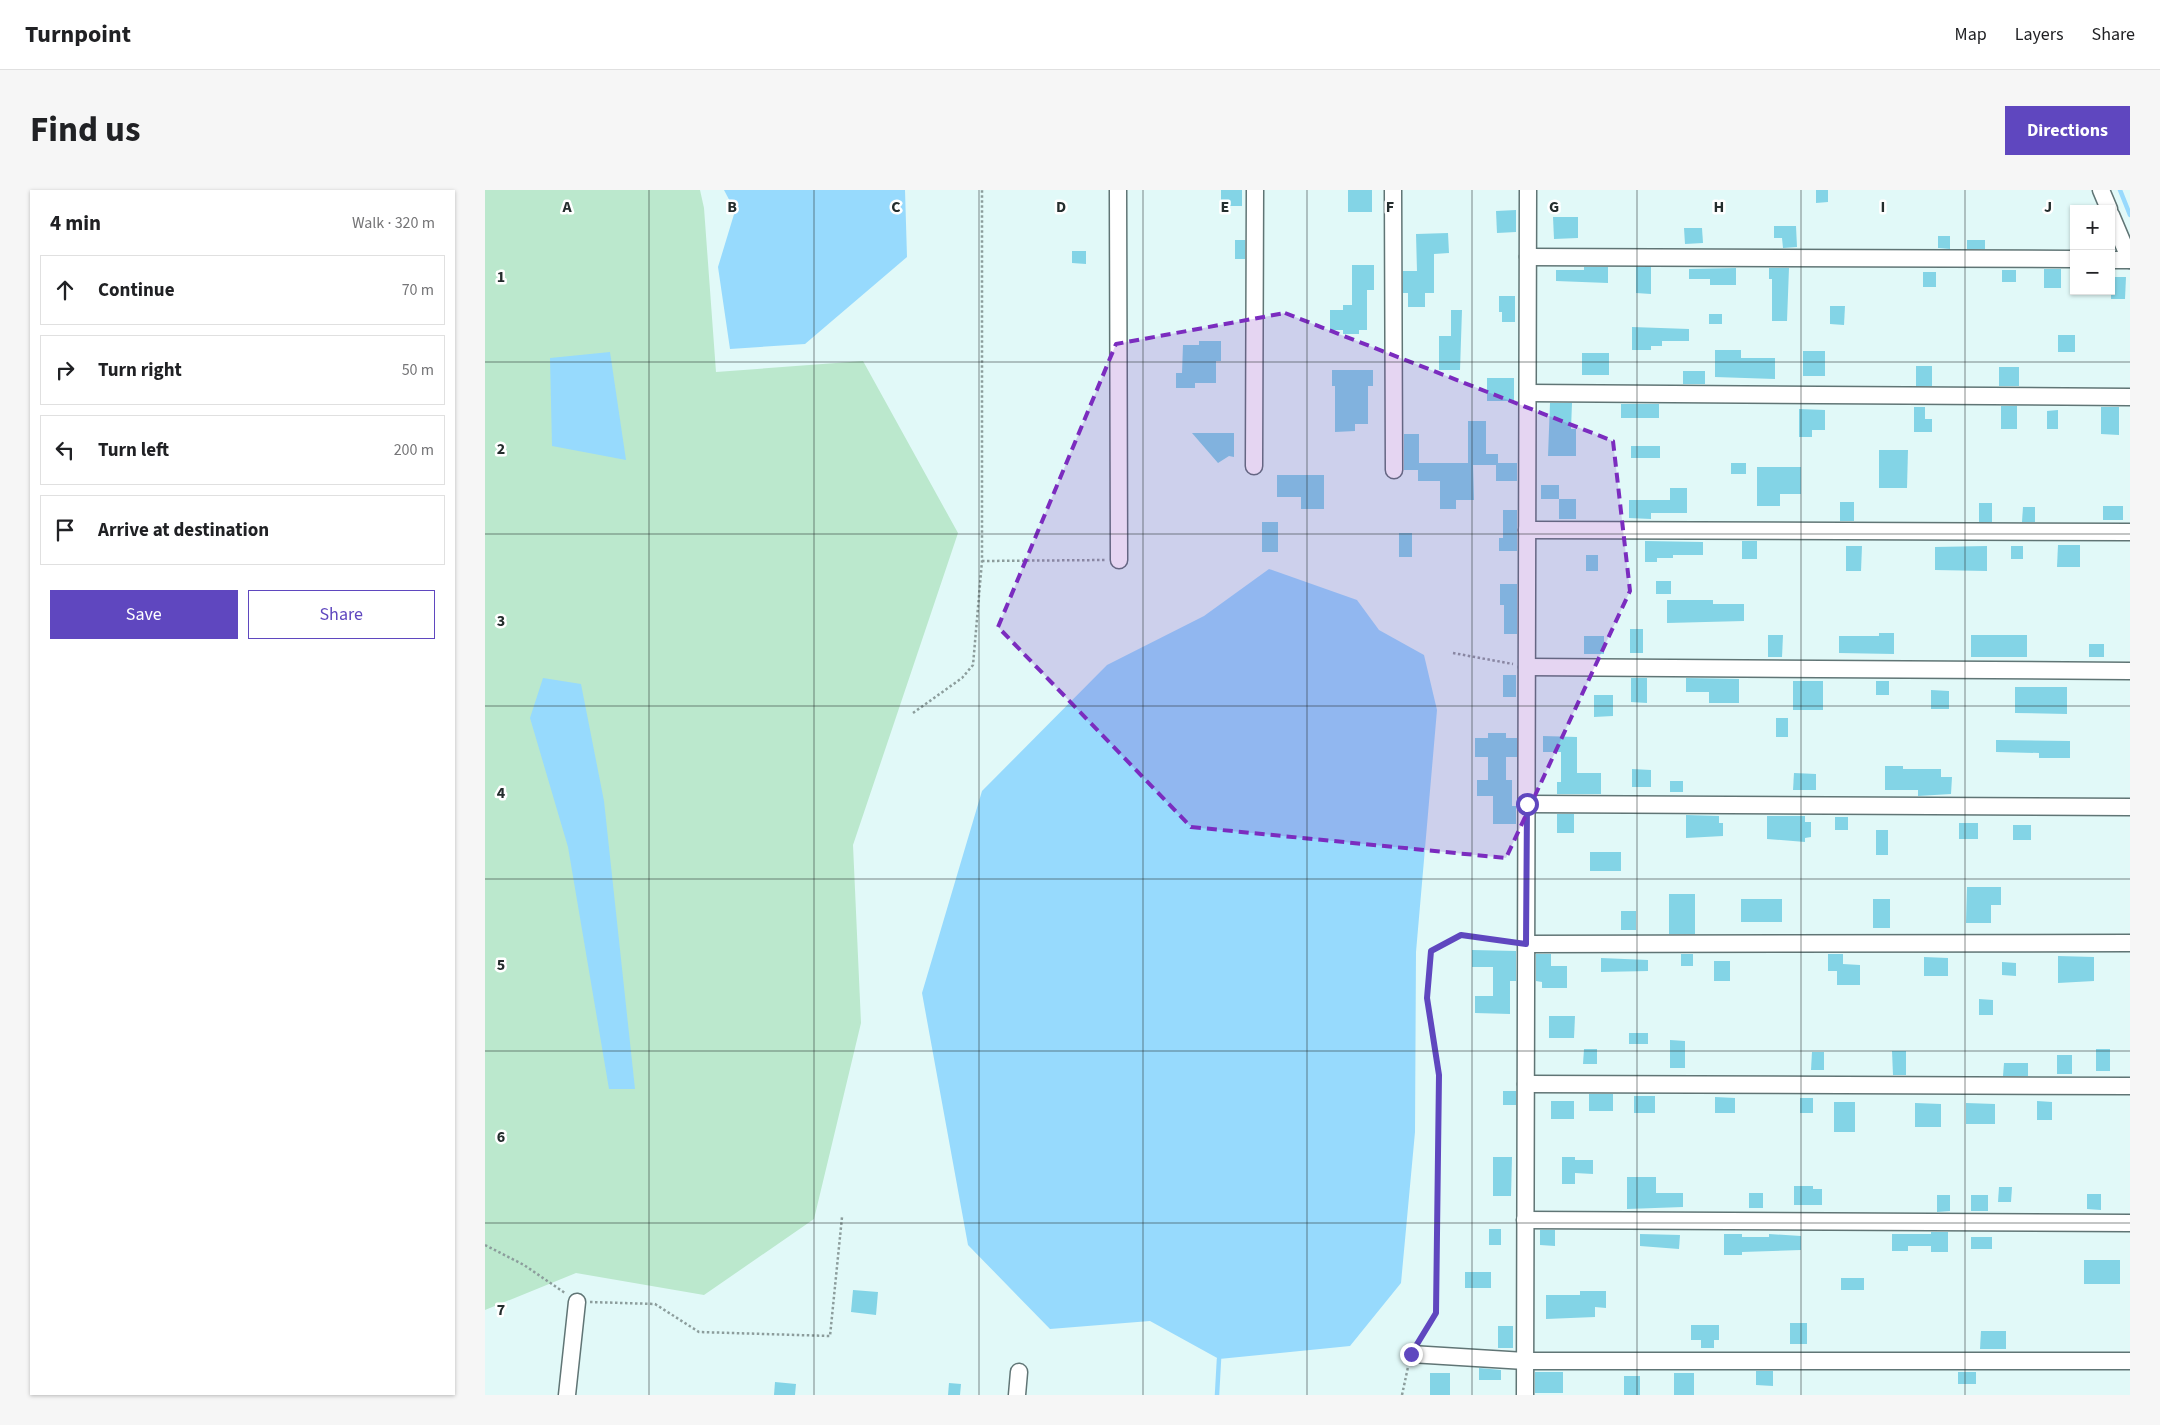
<!DOCTYPE html>
<meta charset="utf-8">
<style>
:root{--surface:#fff;--page:#f6f6f6;--text:#202124;--muted:#757577;--line:#e0e0e0;--accent:#5f47bf}
body{margin:0;font-family:"Source Sans 3",sans-serif;background:var(--page);color:var(--text)}
.controls{position:absolute;right:15px;top:15px;display:grid;overflow:hidden;border-radius:0px;box-shadow:0 1px 4px #0004}
.controls button{width:45px;height:45px;display:grid;place-items:center;padding:0;border:0;border-bottom:1px solid var(--line);background:var(--surface);color:var(--text);font:25px sans-serif}
.stop{position:absolute;width:15px;height:15px;margin:-11px;border:4px solid #5f47bf;border-radius:50%;background:#fff}
.stop.end{background:#5f47bf;border-color:#fff;box-shadow:0 1px 5px #0008}
.list{margin:0;padding:0;list-style:none}
h2{display:flex;justify-content:space-between;align-items:center;height:65px;margin:0;padding:0 20px;font-size:21px}
h2 small{font-size:16px;font-weight:400;color:var(--muted)}
.list li{display:grid;grid-template-columns:32px 1fr auto;gap:15px;align-items:center;box-sizing:border-box;height:70px;margin:0 10px 10px;padding:0 10px;border:1px solid var(--line);border-radius:0px}
.list b{display:block;font-size:19px;white-space:nowrap}
.list em{font-size:16px;font-style:normal;color:var(--muted)}
.actions{display:flex;gap:10px;padding:15px 20px}
.actions a{flex:1;padding:11px 0;border:1px solid var(--accent);border-radius:0px;text-align:center;font-size:18px;color:var(--accent)}
.actions .main{background:var(--accent);color:#fff}
.icon{flex:none;width:28px;height:28px;fill:none;stroke:currentColor;stroke-width:2;stroke-linecap:round;stroke-linejoin:round}
.map{position:relative;flex:none;width:1645px;height:1205px;overflow:hidden;border-radius:0px}
header{display:flex;align-items:center;gap:30px;box-sizing:border-box;height:70px;padding:0 25px;background:var(--surface);border-bottom:1px solid var(--line)}
header strong{font-size:24px}
nav{display:flex;gap:28px;margin-inline-start:auto;font-size:18px}
.intro{display:flex;align-items:center;justify-content:space-between;box-sizing:border-box;height:120px;padding:0 30px}
h1{margin:0;font-size:35px}
.button{padding:12px 22px;border-radius:0px;background:var(--accent);color:#fff;font-size:18px;font-weight:700}
main{display:flex;gap:30px;padding:0 30px}
aside{flex:1;background:var(--surface);border-radius:0px;box-shadow:0 1px 4px #0004}
.map>svg:first-child{display:block}
.green{fill:#bbe8cd}
.water{fill:#97dafd}
.lines{fill:none;stroke-linecap:round;stroke-linejoin:round}
.stream{stroke:#97dafd;stroke-width:4.5}
.building{fill:#83d4e6}
.minor-casing{stroke:#607575;stroke-width:19}
.path{stroke:#8c9d9c;stroke-width:2.5;stroke-dasharray:2.5 2.5;stroke-linecap:butt}
.minor{stroke:#fff;stroke-width:16}
.route{stroke:#5f47bf;stroke-width:6}
.marked{fill:#7b2cbf;fill-opacity:0.2;stroke:#7b2cbf;stroke-width:4;stroke-dasharray:10 6;stroke-linejoin:round}
.grid{fill:none;stroke:#242d2d;stroke-width:1;stroke-opacity:0.55}
.grid-label{font-size:16px;text-anchor:middle;font-weight:bold;fill:#242d2d;stroke:#fff;stroke-width:5;stroke-linejoin:round;paint-order:stroke}
</style>
<header>
<strong>Turnpoint</strong>
<nav><a>Map</a><a>Layers</a><a>Share</a></nav>
</header>
<div class="intro"><h1>Find us</h1><a class="button">Directions</a></div>
<main>
<aside>
<h2>4 min<small>Walk · 320 m</small></h2>
<ul class="list">
<li><svg class="icon" aria-label="ahead" viewBox="0 0 24 24"><path d="M12 20V5M6 11l6-6 6 6"/></svg><div><b>Continue</b></div><em>70 m</em></li>
<li><svg class="icon" aria-label="right" viewBox="0 0 24 24"><path d="M7 20v-9h11M14 6l5 5-5 5"/></svg><div><b>Turn right</b></div><em>50 m</em></li>
<li><svg class="icon" aria-label="left" viewBox="0 0 24 24"><path d="M17 20v-9H6M10 6l-5 5 5 5"/></svg><div><b>Turn left</b></div><em>200 m</em></li>
<li><svg class="icon" aria-label="arrive" viewBox="0 0 24 24"><path d="M6 21V4h12l-3 4 3 4H6"/></svg><div><b>Arrive at destination</b></div></li>
</ul>
<div class="actions"><a class="main">Save</a><a>Share</a></div>
</aside>
<div class="map">
<svg width="1645" height="1205" viewBox="0 0 1645 1205">
<rect width="100%" height="100%" fill="#e1f9f8"/>
<path class="green" d="M0,0H215L219,18L231,182L378,171L473,343L368,655L376,833L329,1029L219,1105L91,1083L0,1120Z"/>
<g class="water">
<path d="M239,0H420L422,67L320,154L245,159L233,77L250,21Z"/>
<path d="M125,162L141,270L67,256L65,168Z"/>
<path d="M784,379L872,410L894,440L939,465L952,520L931,762L930,942L916,1093L865,1156L734,1169L665,1131L565,1139L483,1055L437,803L497,601L622,475L719,426Z"/>
<path d="M58,488L96,494L119,611L150,899H124L83,657L45,528Z"/>
</g>
<g class="lines">
<g class="stream">
<path d="M1635,0L1645,25"/>
<path d="M732,1205L734,1169"/>
</g>
</g>
<g class="building">
<rect x="736" y="0" width="21" height="16"/>
<rect x="863" y="0" width="24" height="22"/>
<path d="M1331,0H1343V12L1331,13Z"/>
<path d="M1031,20V42L1012,43L1011,21Z"/>
<path d="M1068,27H1093V48L1069,49Z"/>
<path d="M1289,36H1311L1312,57L1298,58L1297,48H1289Z"/>
<path d="M1199,38H1217L1218,53L1200,54Z"/>
<path d="M963,43L964,63L949,64V103H940V117H923V103H918V81H932L931,44Z"/>
<path d="M1453,46H1465V59L1453,58Z"/>
<rect x="750" y="50" width="10" height="19"/>
<rect x="1482" y="50" width="18" height="9"/>
<path d="M587,61H601V74L587,73Z"/>
<path d="M867,75H889V100H882V140H874V144H858V140H845V120H858V115H867Z"/>
<path d="M1099,77H1123V93L1071,91V80H1099Z"/>
<path d="M1151,77H1166V104L1151,103Z"/>
<path d="M1251,78V95H1225V89H1204V79Z"/>
<path d="M1284,78H1304L1302,131H1287V89H1284Z"/>
<rect x="1559" y="79" width="17" height="19"/>
<rect x="1517" y="80" width="14" height="12"/>
<rect x="1438" y="82" width="13" height="15"/>
<path d="M1626,87H1641L1640,109H1626Z"/>
<path d="M1014,106H1030V132H1017V122H1014Z"/>
<path d="M1345,116H1360L1359,135L1345,134Z"/>
<path d="M966,120H977L975,180H954V146H966Z"/>
<rect x="1224" y="124" width="13" height="10"/>
<path d="M1147,137L1204,139V151H1177V156H1166V160H1147Z"/>
<rect x="1573" y="145" width="17" height="17"/>
<path d="M714,151H736V171H731V193H710V198H691V183H697L698,155H714Z"/>
<path d="M1230,160H1256V168H1290V189L1230,187Z"/>
<rect x="1318" y="161" width="22" height="25"/>
<rect x="1097" y="163" width="27" height="22"/>
<rect x="1431" y="176" width="16" height="20"/>
<rect x="1514" y="177" width="20" height="19"/>
<path d="M847,180H888V196H883V234H870V241L850,242V196H847Z"/>
<rect x="1198" y="181" width="22" height="13"/>
<rect x="1002" y="188" width="27" height="23"/>
<path d="M1065,213H1087L1086,239H1091V266H1063Z"/>
<rect x="1136" y="214" width="38" height="14"/>
<rect x="1516" y="216" width="16" height="23"/>
<path d="M1429,217H1440V229H1447V242H1429Z"/>
<path d="M1616,217H1634V245L1616,244Z"/>
<path d="M1314,219L1340,220V240H1327V247H1314Z"/>
<path d="M1573,220V239H1562V221Z"/>
<path d="M983,231H1001V264H1013V273H1032V291H1011V275H988L989,310H971V319H955V291H933V280H919V244H934V273H983Z"/>
<path d="M707,243H749V267L744,266L733,273Z"/>
<rect x="1146" y="256" width="29" height="12"/>
<path d="M1394,260H1423L1422,298H1394Z"/>
<rect x="1246" y="273" width="15" height="11"/>
<path d="M1272,277H1316V304H1295V316H1272Z"/>
<path d="M792,285H839V319H816V307H792Z"/>
<rect x="1056" y="295" width="18" height="14"/>
<path d="M1185,298H1202V323H1166V329L1144,328V310H1185Z"/>
<rect x="1074" y="309" width="17" height="20"/>
<rect x="1355" y="312" width="14" height="19"/>
<rect x="1494" y="313" width="13" height="19"/>
<rect x="1618" y="316" width="20" height="14"/>
<path d="M1538,317H1550V332H1537Z"/>
<path d="M1018,320H1032V361H1014V348H1018Z"/>
<rect x="777" y="332" width="16" height="30"/>
<rect x="914" y="343" width="13" height="24"/>
<path d="M1160,351L1218,352V365H1188V368H1172V372H1160Z"/>
<rect x="1257" y="351" width="15" height="18"/>
<path d="M1573,355H1595V377H1572Z"/>
<path d="M1361,356H1377L1376,381H1361Z"/>
<path d="M1502,356V381L1450,380V357Z"/>
<rect x="1526" y="356" width="12" height="13"/>
<rect x="1101" y="365" width="12" height="16"/>
<rect x="1171" y="391" width="15" height="13"/>
<path d="M1015,394H1032V444H1019V415H1015Z"/>
<path d="M1182,410H1228V414H1259V431L1182,433Z"/>
<rect x="1145" y="439" width="13" height="24"/>
<path d="M1394,443H1409V464L1354,463V446H1394Z"/>
<path d="M1283,445H1298L1297,467H1283Z"/>
<rect x="1486" y="445" width="56" height="22"/>
<rect x="1099" y="446" width="20" height="18"/>
<rect x="1604" y="454" width="15" height="13"/>
<rect x="1018" y="485" width="13" height="22"/>
<path d="M1146,488H1162V513L1146,512Z"/>
<path d="M1201,488L1254,489V513H1224V502H1201Z"/>
<rect x="1308" y="491" width="30" height="29"/>
<rect x="1391" y="491" width="13" height="14"/>
<path d="M1530,497H1582V524L1530,523Z"/>
<path d="M1446,500L1464,501V519H1446Z"/>
<path d="M1109,505H1128V526L1109,527Z"/>
<rect x="1291" y="528" width="12" height="19"/>
<path d="M1003,543H1021V548H1032V567H1021V590H1027V616H1031V634H1008V606H992V590H1003V567H990V548H1003Z"/>
<path d="M1058,546L1092,547V583H1116V604H1072V592H1076V562H1058Z"/>
<path d="M1511,550L1585,551V568H1554V563L1511,562Z"/>
<path d="M1400,576H1418V579H1456V587H1467L1466,604L1433,606V600H1400Z"/>
<path d="M1147,579L1166,580V597H1147Z"/>
<path d="M1309,583L1331,584V600H1308Z"/>
<rect x="1185" y="591" width="13" height="11"/>
<rect x="1072" y="624" width="17" height="19"/>
<path d="M1201,625L1234,626V633H1238V646L1201,648Z"/>
<path d="M1282,626H1320V632H1326V647L1320,648V652L1282,649Z"/>
<rect x="1350" y="627" width="13" height="13"/>
<rect x="1474" y="633" width="19" height="16"/>
<rect x="1528" y="635" width="18" height="15"/>
<rect x="1391" y="640" width="12" height="25"/>
<rect x="1105" y="662" width="31" height="19"/>
<path d="M1482,697H1516V715H1506V733H1481Z"/>
<rect x="1184" y="704" width="26" height="40"/>
<rect x="1256" y="709" width="41" height="23"/>
<rect x="1388" y="709" width="17" height="29"/>
<rect x="1136" y="721" width="15" height="19"/>
<path d="M987,760L1031,761V791H1025V824L990,823V806H1008V777H987Z"/>
<path d="M1051,764H1066V776H1082V798H1057V792L1051,791Z"/>
<rect x="1196" y="764" width="12" height="12"/>
<path d="M1343,764H1358V774L1375,775V795H1352V781H1343Z"/>
<path d="M1573,766L1609,767V791L1573,793Z"/>
<path d="M1439,767L1463,768V786H1439Z"/>
<path d="M1116,768L1163,770V781L1116,782Z"/>
<rect x="1229" y="771" width="16" height="20"/>
<path d="M1517,772L1531,773V786L1517,785Z"/>
<path d="M1494,809L1508,810V825H1494Z"/>
<path d="M1064,826H1090L1089,848H1064Z"/>
<rect x="1144" y="843" width="19" height="11"/>
<path d="M1185,850L1200,851V878H1185Z"/>
<path d="M1099,859H1112V874H1098Z"/>
<rect x="1611" y="859" width="14" height="22"/>
<path d="M1407,861H1421V885H1408Z"/>
<path d="M1327,862H1339V880H1326Z"/>
<rect x="1572" y="865" width="15" height="19"/>
<path d="M1519,873H1543V886H1518Z"/>
<rect x="1018" y="901" width="13" height="14"/>
<rect x="1104" y="904" width="24" height="17"/>
<rect x="1149" y="906" width="21" height="17"/>
<path d="M1230,907L1250,908V923H1230Z"/>
<rect x="1315" y="908" width="13" height="15"/>
<rect x="1066" y="911" width="23" height="18"/>
<path d="M1552,911L1567,912V930H1552Z"/>
<rect x="1349" y="912" width="21" height="30"/>
<path d="M1430,913L1456,914V937H1430Z"/>
<path d="M1481,913L1510,914V934H1481Z"/>
<path d="M1008,967H1027L1026,1006H1008Z"/>
<path d="M1077,967H1090V970H1108V984L1090,983V994H1077Z"/>
<path d="M1142,987H1171V1003H1198V1017L1142,1019Z"/>
<path d="M1309,996H1328V999H1337V1015H1309Z"/>
<path d="M1514,997H1527L1526,1012H1513Z"/>
<rect x="1264" y="1003" width="14" height="15"/>
<path d="M1602,1004H1616V1020L1602,1019Z"/>
<path d="M1452,1005H1465V1021L1452,1022Z"/>
<rect x="1486" y="1005" width="17" height="16"/>
<rect x="1004" y="1039" width="12" height="16"/>
<path d="M1055,1040H1070V1056L1055,1055Z"/>
<path d="M1446,1042H1463V1062H1446V1056H1423V1061H1407V1044H1446Z"/>
<path d="M1155,1044L1195,1045L1194,1059L1155,1056Z"/>
<path d="M1239,1044H1257V1047H1284V1044L1316,1046V1060L1257,1062V1065H1239Z"/>
<rect x="1486" y="1047" width="21" height="12"/>
<rect x="1599" y="1070" width="36" height="24"/>
<rect x="980" y="1082" width="26" height="16"/>
<rect x="1356" y="1088" width="23" height="12"/>
<path d="M368,1100L393,1102L391,1125L366,1122Z"/>
<path d="M1095,1101H1121V1118L1110,1117V1127L1061,1129V1105H1095Z"/>
<rect x="1305" y="1133" width="17" height="21"/>
<path d="M1206,1135H1234V1150H1229V1158H1216V1150H1206Z"/>
<rect x="1013" y="1136" width="15" height="22"/>
<path d="M1496,1141H1521V1159H1495Z"/>
<path d="M994,1178L1016,1180V1190H994Z"/>
<path d="M1271,1181H1288V1196L1271,1195Z"/>
<rect x="1050" y="1182" width="28" height="21"/>
<rect x="1473" y="1182" width="18" height="12"/>
<rect x="945" y="1183" width="20" height="22"/>
<rect x="1189" y="1183" width="20" height="22"/>
<rect x="1139" y="1186" width="16" height="19"/>
<path d="M290,1192L311,1194L310,1205H289Z"/>
<path d="M464,1193L476,1194L475,1205H463Z"/>
</g>
<g class="lines">
<defs>
<g id="minor">
<path d="M633,0L634,370"/>
<path d="M908,0L909,280"/>
<path d="M1616,0L1624,19"/>
<path d="M1626,25L1645,70"/>
<path d="M1043,67L1589,69"/>
<path d="M1626,70H1645"/>
<path d="M1043,203L1645,207"/>
<path d="M769,276L770,0"/>
<path d="M1042,340L1645,342"/>
<path d="M1042,477L1645,481"/>
<path d="M1042,614L1645,617"/>
<path d="M1041,754L1645,753"/>
<path d="M1041,894L1645,896"/>
<path d="M1040,1030L1645,1033"/>
<path d="M926,1164L1040,1171H1645"/>
<path d="M82,1205L92,1112"/>
<path d="M532,1205L534,1182"/>
<path d="M1040,1205L1043,0"/>
</g>
</defs>
<use href="#minor" class="minor-casing"/>
<g class="path">
<path d="M497,371L621,370"/>
<path d="M968,463L1028,474"/>
<path d="M428,523L477,488L488,475L497,371V0"/>
<path d="M0,1055L39,1075L80,1103"/>
<path d="M105,1112L170,1114L214,1142L345,1146L357,1027"/>
<path d="M934,1151L951,1123L954,885L942,808L946,761L976,745L1027,752"/>
<path d="M917,1205L923,1177"/>
</g>
<use href="#minor" class="minor"/>
</g>
<g class="lines">
<path class="route" d="M926,1164L951,1123L954,885L942,808L946,761L976,745L1041,754L1042,614"/>
</g>
<path class="marked" d="M800,123L1128,251L1145,401L1021,668L706,637L513,437L631,154Z"/>
<path class="grid" d="M164,0V1205M329,0V1205M494,0V1205M658,0V1205M822,0V1205M987,0V1205M1152,0V1205M1316,0V1205M1480,0V1205M0,172H1645M0,344H1645M0,516H1645M0,689H1645M0,861H1645M0,1033H1645"/>
<g class="grid-label">
<text x="82" y="22">A</text>
<text x="247" y="22">B</text>
<text x="411" y="22">C</text>
<text x="576" y="22">D</text>
<text x="740" y="22">E</text>
<text x="905" y="22">F</text>
<text x="1069" y="22">G</text>
<text x="1234" y="22">H</text>
<text x="1398" y="22">I</text>
<text x="1563" y="22">J</text>
<text x="16" y="92">1</text>
<text x="16" y="264">2</text>
<text x="16" y="436">3</text>
<text x="16" y="608">4</text>
<text x="16" y="780">5</text>
<text x="16" y="952">6</text>
<text x="16" y="1125">7</text>
</g>
</svg>
<div class="controls">
<button>+</button>
<button>−</button>
</div>
<div class="stop" style="left:1042px;top:614px"></div>
<div class="stop end" style="left:926px;top:1164px"></div>
</div>
</main>
